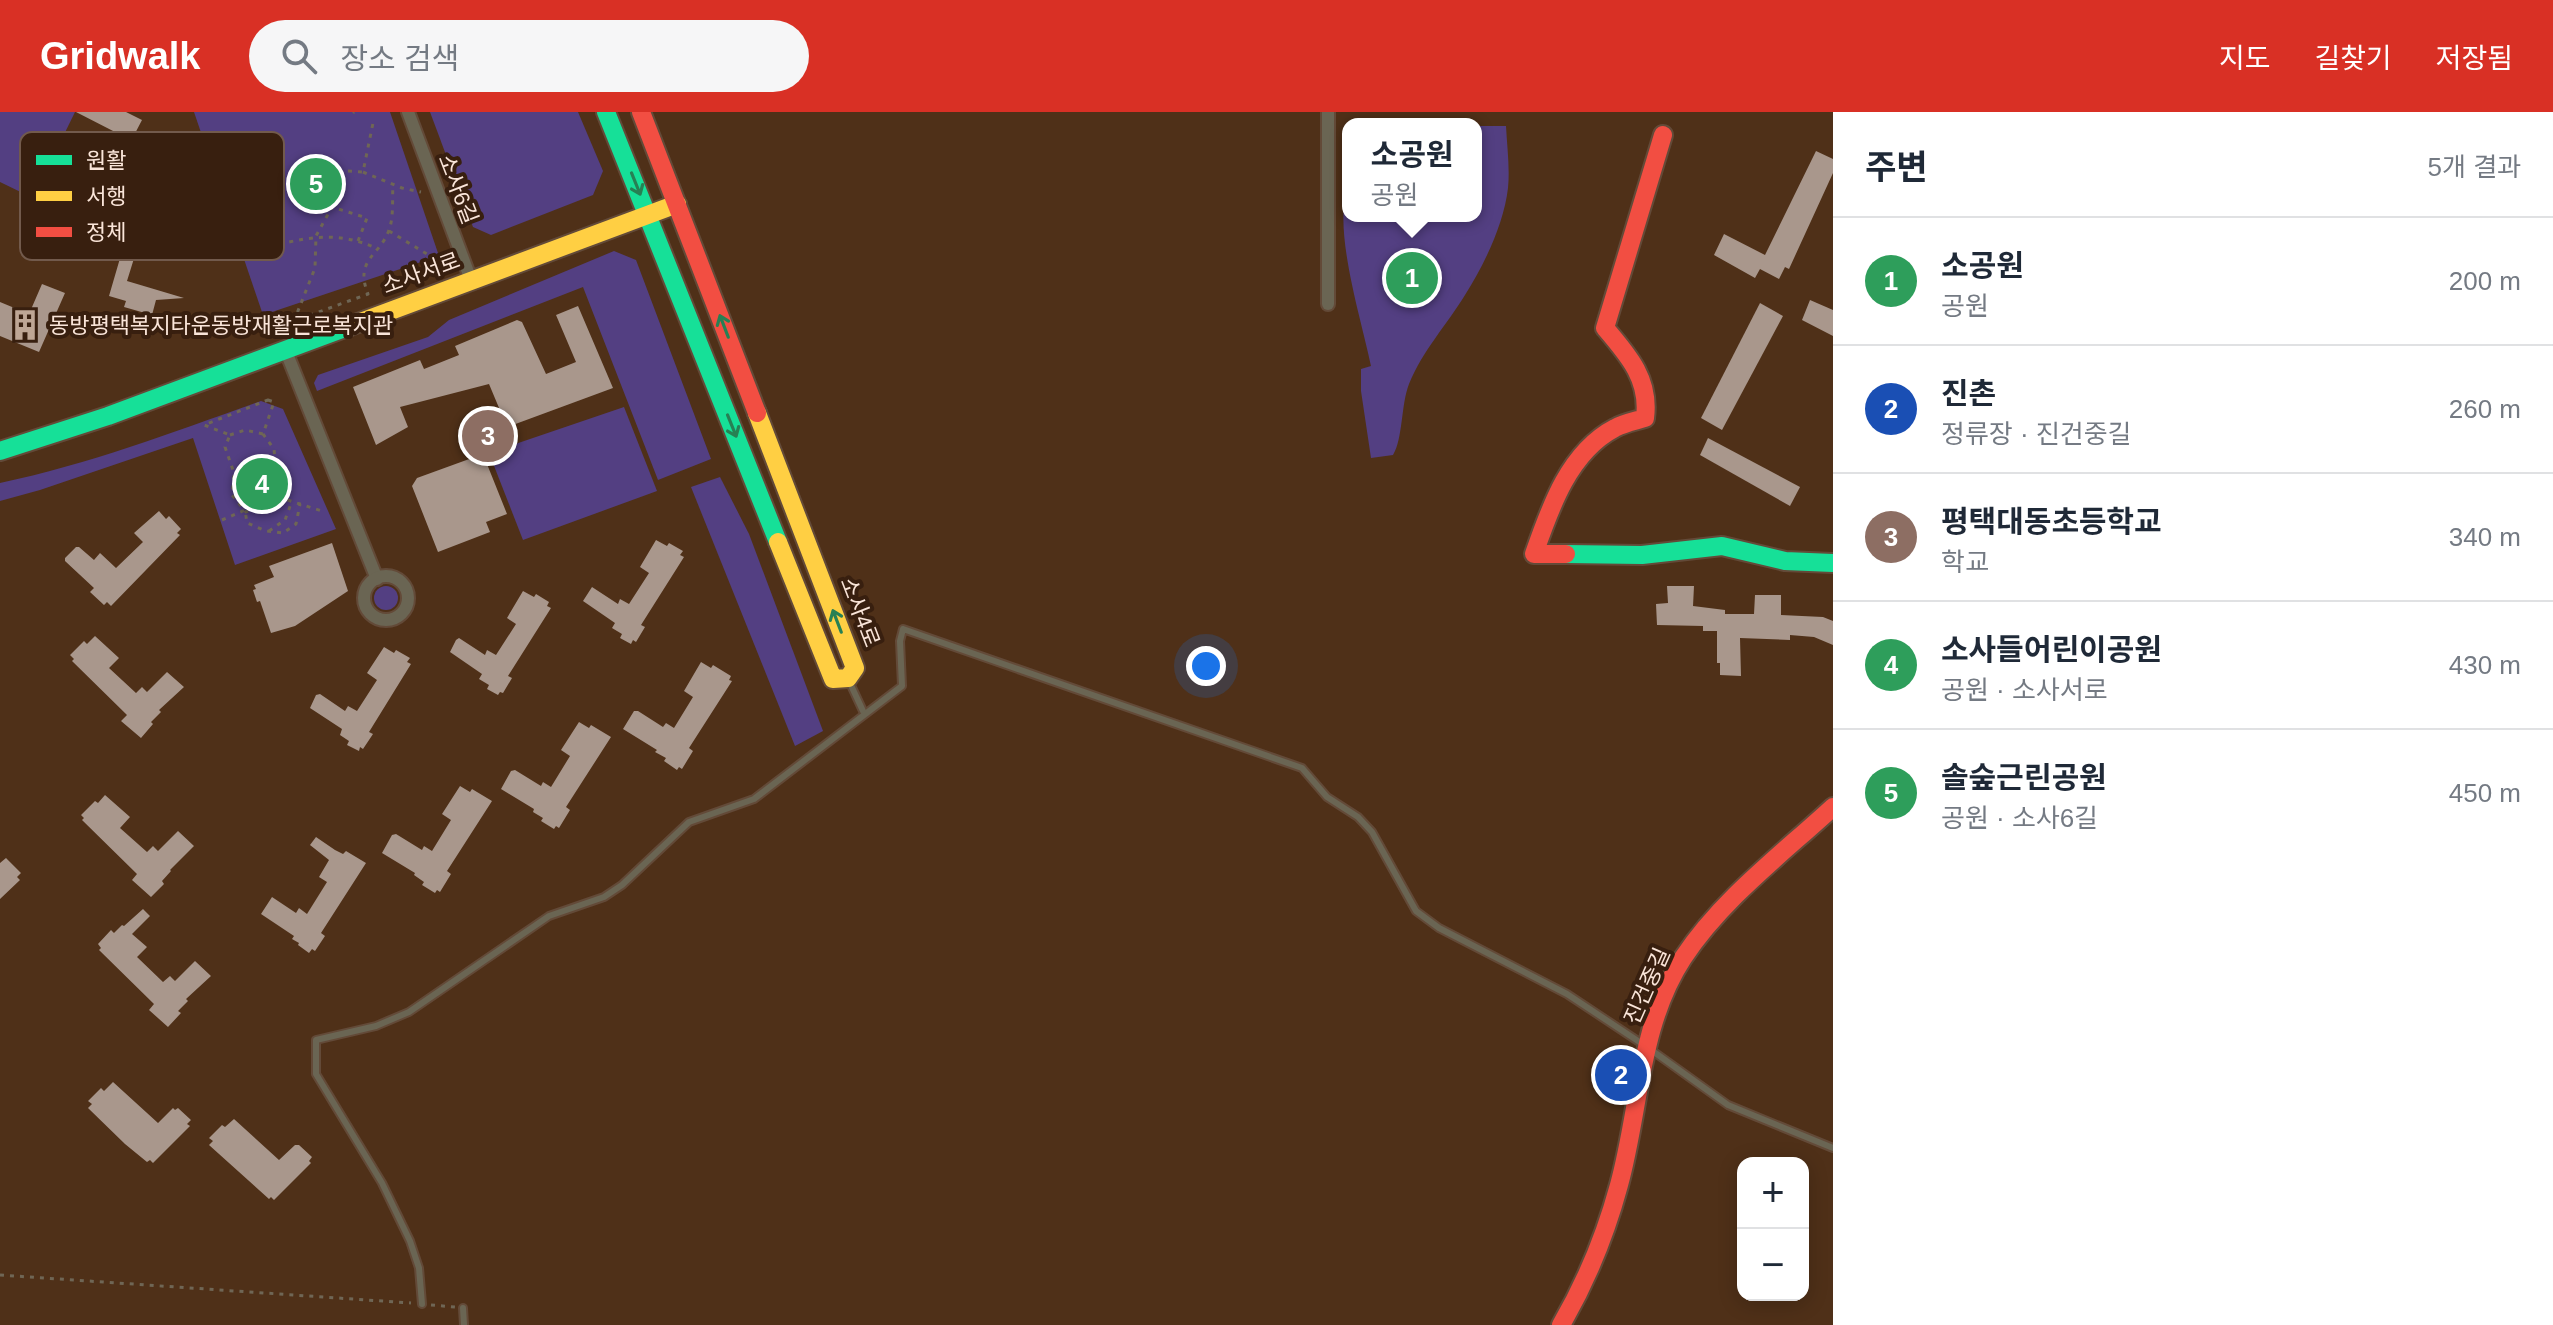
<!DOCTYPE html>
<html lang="ko">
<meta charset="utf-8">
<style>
:root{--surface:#fff;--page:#f6f6f7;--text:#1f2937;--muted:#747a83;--line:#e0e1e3;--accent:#d93025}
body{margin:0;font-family:Helvetica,"Noto Sans KR",sans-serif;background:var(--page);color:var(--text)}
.controls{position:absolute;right:24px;bottom:24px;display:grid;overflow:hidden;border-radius:16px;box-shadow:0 4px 20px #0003}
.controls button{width:72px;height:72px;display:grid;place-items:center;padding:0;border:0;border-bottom:2px solid var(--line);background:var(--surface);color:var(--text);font:40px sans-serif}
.you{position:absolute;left:1206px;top:554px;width:28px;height:28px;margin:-20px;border:6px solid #fff;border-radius:50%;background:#1a73e8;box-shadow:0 0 0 12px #1a73e833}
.badge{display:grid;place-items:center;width:52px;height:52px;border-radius:50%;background:var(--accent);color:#fff;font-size:26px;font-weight:700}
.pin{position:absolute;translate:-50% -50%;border:4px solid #fff;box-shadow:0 2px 8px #0006}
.popup{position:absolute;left:1342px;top:6px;width:140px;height:104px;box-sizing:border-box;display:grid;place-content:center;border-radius:16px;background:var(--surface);filter:drop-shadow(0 2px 6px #0005);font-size:26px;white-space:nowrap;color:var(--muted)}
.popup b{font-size:30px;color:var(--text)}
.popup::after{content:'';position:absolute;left:50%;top:100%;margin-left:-16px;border:16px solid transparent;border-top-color:var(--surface)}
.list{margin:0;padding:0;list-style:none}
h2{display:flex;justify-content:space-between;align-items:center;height:104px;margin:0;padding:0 32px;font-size:34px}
h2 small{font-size:26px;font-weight:400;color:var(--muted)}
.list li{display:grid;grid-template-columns:52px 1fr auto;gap:24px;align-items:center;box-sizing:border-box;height:128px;padding:0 32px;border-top:2px solid var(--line)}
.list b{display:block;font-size:30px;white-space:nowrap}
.list p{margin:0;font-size:26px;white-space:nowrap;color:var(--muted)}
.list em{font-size:26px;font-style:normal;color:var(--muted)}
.icon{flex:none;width:44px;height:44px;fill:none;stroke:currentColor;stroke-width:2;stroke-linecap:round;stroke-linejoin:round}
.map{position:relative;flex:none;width:1833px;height:1213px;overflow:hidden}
header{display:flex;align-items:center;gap:48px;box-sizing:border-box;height:112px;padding:0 40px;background:var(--accent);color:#fff}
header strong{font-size:38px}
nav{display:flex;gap:44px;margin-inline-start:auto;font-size:28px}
.search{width:560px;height:72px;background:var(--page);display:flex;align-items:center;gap:20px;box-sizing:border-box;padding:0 28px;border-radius:44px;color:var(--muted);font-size:30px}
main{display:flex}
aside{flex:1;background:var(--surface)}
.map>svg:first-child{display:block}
.green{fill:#533f82}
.building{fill:#a9978c}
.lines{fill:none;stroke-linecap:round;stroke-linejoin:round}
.lane-casing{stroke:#634a38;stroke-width:10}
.street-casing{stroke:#634a38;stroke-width:16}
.fast-casing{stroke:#634a38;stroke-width:22}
.slow-casing{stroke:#634a38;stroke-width:22}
.jam-casing{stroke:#634a38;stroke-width:22}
.path{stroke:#6f6655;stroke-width:3;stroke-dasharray:4 6;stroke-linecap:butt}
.lane{stroke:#6a6553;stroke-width:6}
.street{stroke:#6a6553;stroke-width:12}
.fast{stroke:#16e098;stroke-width:18}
.slow{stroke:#ffcf43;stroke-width:18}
.jam{stroke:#f24e42;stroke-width:18}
.oneway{stroke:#278054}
.labels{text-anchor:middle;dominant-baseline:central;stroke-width:8;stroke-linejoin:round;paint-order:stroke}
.street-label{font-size:22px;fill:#fae5d9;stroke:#381f0f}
.poi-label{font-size:22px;fill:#fae5d9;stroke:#381f0f;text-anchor:start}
.key{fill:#381f0f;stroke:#725a4c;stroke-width:2}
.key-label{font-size:22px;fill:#fae5d9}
</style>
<header>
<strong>Gridwalk</strong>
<div class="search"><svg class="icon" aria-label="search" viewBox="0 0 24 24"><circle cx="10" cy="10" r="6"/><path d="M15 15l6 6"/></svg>장소 검색</div>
<nav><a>지도</a><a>길찾기</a><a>저장됨</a></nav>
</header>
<main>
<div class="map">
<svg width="1833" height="1213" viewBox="0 0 1833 1213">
<rect width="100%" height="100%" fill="#4f3018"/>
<g class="green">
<path d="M0,0H75L33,86L0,70Z"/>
<path d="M194,0H390L439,144L263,203Z"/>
<path d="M430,0H578L603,59L593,83L491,123L473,115Z"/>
<path d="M1476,14H1506C1507,34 1510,56 1508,76C1504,112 1484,153 1465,183C1446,214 1423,238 1409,272C1401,292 1403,327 1393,343L1371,346L1361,279V257L1371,254C1362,209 1332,117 1348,75V104H1476Z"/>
<path d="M54,117L90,134C84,144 69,145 59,140L53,126Z"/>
<path d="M614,139L636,148L711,347L658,368L583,175L317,279L314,271L318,263L428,225L449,208Z"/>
<path d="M261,289L283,297L336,417L235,453L193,326L40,378L0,389V371C90,352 174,320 261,289Z"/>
<path d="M624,295L657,379L523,428L489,341Z"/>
<path d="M720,365L749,422L823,619L795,634L691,375Z"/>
<circle cx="386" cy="486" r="12"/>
</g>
<g class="building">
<path d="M76,0H126L142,8L130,31L134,32L124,49L128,51L112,85L120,89L103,123L92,118L87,120L67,110L69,104L56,97L66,77L60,76L69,65L86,74L115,20Z"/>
<path d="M1816,39L1833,47V61L1789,157L1785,155L1779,167L1760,157L1755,166L1714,143L1724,122L1765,143Z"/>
<path d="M123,136L136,140L127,169L184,186L156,188L152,203L124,195L126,189L109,184Z"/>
<path d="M42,172L65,181L39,240L0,224V190L29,202Z"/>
<path d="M1810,188L1833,198V224L1802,208Z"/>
<path d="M1760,191L1783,204L1722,318L1701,306Z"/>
<path d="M578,194L613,276L507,315L489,272L400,295L408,315L376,333L353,275L420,248L424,257L459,243L455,234L517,208L522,210L546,262L576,250L556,203Z"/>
<path d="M1708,326L1800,375L1790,394L1700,343Z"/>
<path d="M483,342L507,402L486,410L490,420L438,440L412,374L417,366Z"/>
<path d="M159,399L166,407L169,404L181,417L177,421L180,423L111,494L107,490L104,493L90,480L94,476L65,449V446L76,435H79L94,448L100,441L116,456L143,430L134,421Z"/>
<path d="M656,428L667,434L669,431L683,439L680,443L684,445L641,513L645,515L636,530L633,528L631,532L620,526L622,522L612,516L615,511L583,489L592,475L618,492L620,487L629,492L649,461L640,455Z"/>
<path d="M332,431L348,479L295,514L271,521L260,489L257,490L253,478L256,477L254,473L274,465L269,454Z"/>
<path d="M1667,474H1694L1693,494L1725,498V502H1754L1755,483H1781V503L1823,505L1833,509V533L1814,525L1790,523V528L1740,526L1741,564L1720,563V551H1717V519H1703V514L1657,513L1656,492L1668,491Z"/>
<path d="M523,479L534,485L536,482L549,490L547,494L551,496L508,564L512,566L503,581L500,580L498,583L487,577L489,573L479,567L482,562L450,540L456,528L459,526L485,543L487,538L496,543L516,512L507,506Z"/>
<path d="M95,524L119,546L109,556L136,581L142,575L147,580L167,560L184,575L159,598L161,600L151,610L153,612L141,626L121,609L127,603L72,549L74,547L70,543L84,529L87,532Z"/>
<path d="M384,535L394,541L396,538L410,546L407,550L411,552L369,620L373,622L363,637L360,635L359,639L347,633L349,629L340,623L342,617L310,596L316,583L320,582L345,599L348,594L357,599L377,568L367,561Z"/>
<path d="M701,550L711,556L713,553L731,564L729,568L732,569L689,636L693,639L682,657L679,655L677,658L664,649L666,646L655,640L657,638L623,617L634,599H638L663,615L666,611L674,616L693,585L684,579Z"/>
<path d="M579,610L589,616L591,613L611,625L566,695L570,698L559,716L556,714L554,717L541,709L543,706L533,700L534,697L501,677L511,659L515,658L541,674L543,670L551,675L570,644L561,638Z"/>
<path d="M460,674L470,680L472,677L492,689L447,759L451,762L440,780L437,778L435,781L422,773L424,770L414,763L415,761L382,741L392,723L396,722L422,738L424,734L432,739L451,708L442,702Z"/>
<path d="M105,683L130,705L120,716L147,740L153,734L158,739L178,719L194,734L170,758L171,759L162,769L164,772L151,785L132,768L137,762L82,708L84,706L81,703L95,689L98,691Z"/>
<path d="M316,725L335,738L343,742L346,739L366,751L321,821L325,824L315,839L312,837L309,841L298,833L299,831L292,827L294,824L261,802L272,785L296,801L299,796L307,802L327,770L319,765L329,748L310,733Z"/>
<path d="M6,746L21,761L17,765L20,768L0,787V751Z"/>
<path d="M143,797L150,804L132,822L147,835L137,845L163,870L170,864L175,869L195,849L211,864L186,887L188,889L178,899L181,901L168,915L149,898L154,892L99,838L101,836L98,832L111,818L114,821L122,813L124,814Z"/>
<path d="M113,970L158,1011L173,996L175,998L178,996L191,1008L187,1012L190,1014L153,1051L150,1048L147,1050L125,1032L88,996L92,992L88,989L101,976L104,979Z"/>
<path d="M234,1007L279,1048L295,1033H299L312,1045L309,1049L311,1051L274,1088L271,1085L269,1087L209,1033L213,1029L209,1026L222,1013L225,1015Z"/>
</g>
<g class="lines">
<defs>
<g id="lane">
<path d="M849,569L863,599"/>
<path d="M422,1192L419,1156L410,1129L382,1071L316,962V928L376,914L409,900L549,804L604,785L622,773L689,710L754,687L902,574L900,529L903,517L1302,656L1327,685L1358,705L1372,720L1416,799L1439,816L1567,882L1647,935L1728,993L1833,1036"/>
<path d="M463,1196L464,1213"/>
</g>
<g id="street">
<path d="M408,0L471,168"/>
<path d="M1328,192V0"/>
<path d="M285,237L377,467"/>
<circle cx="386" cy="486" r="22"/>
</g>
<g id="fast">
<path d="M606,0L778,430"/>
<path d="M0,339L108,304L350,214"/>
<path d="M1566,442L1642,443L1722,434L1785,449L1833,451"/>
</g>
<g id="slow">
<path d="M350,214L677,92"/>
<path d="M757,301L855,556L848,566L833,567L778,430"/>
</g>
<g id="jam">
<path d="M641,0L757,301"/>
<path d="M1566,442H1534C1550,396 1569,340 1615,316C1624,311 1635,309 1645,306C1650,268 1629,244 1605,216L1663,23"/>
<path d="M1561,1213C1586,1170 1606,1121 1619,1073C1640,997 1639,913 1683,846C1722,787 1782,742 1833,695"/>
</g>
</defs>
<use href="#lane" class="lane-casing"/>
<use href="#street" class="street-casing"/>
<use href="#fast" class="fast-casing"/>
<use href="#slow" class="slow-casing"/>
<use href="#jam" class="jam-casing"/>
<g class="path">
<path d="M353,1L354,0"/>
<path d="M348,59L363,60L373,11"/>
<path d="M363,60L402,76L421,80"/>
<path d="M389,119L427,142"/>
<path d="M253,120L276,133C314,124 339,120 376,136"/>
<path d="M358,129L367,106L332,95L316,124L315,156L294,209L368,182C354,147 380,144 389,118C394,105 392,86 393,73"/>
<path d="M268,288L274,290L263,322L274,337L278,385L246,400L232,383L234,361L225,335L230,323L204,313Z"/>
<path d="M230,323L245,318L263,322"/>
<path d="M278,385L325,400"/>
<path d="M222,408L245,398L247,411L266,419L283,421L296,412L300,392"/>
<path d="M269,419L285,408L292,389"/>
<path d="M0,1163L411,1191"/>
<path d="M431,1193L455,1195"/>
</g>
<use href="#lane" class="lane"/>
<use href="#street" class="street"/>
<use href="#fast" class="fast"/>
<use href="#slow" class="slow"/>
<use href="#jam" class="jam"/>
</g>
<defs><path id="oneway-shaft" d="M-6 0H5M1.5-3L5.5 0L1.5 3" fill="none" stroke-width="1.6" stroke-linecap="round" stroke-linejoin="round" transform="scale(2)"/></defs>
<g class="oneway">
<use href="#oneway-shaft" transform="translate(636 72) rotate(68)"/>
<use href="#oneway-shaft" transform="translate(724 214) rotate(-111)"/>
<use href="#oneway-shaft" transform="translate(732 314) rotate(68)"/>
<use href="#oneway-shaft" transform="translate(837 509) rotate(-111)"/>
</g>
<defs>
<symbol id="building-bare" viewBox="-9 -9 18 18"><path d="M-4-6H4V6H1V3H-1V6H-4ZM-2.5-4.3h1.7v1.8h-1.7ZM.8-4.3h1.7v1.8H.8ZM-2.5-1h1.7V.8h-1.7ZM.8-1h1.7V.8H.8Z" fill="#bea695" stroke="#381f0f" stroke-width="2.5" paint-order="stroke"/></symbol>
</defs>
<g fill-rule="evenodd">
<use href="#building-bare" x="3" y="191" width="44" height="44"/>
</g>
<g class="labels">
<g class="street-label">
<text transform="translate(458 77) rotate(69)">소사6길</text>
<text transform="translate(421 161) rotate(-20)">소사서로</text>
<text transform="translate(860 500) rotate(69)">소사4로</text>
<text transform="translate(1647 874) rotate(-66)">진건중길</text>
</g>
<g class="poi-label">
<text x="49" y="213">동방평택복지타운동방재활근로복지관</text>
</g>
</g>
<rect x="20" y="20" width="264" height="128" rx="12" class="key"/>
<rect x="36" y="43" width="36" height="10" fill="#16e098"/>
<rect x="36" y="79" width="36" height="10" fill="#ffcf43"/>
<rect x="36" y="115" width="36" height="10" fill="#f24e42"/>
<g class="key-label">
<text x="86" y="56">원활</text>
<text x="86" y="92">서행</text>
<text x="86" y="128">정체</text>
</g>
</svg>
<div class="controls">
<button>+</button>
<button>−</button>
</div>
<div class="you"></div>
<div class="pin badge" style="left:1412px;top:166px;background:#2e9e5b">1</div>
<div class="popup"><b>소공원</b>공원</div>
<div class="pin badge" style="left:1621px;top:963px;background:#1a4fb4">2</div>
<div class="pin badge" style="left:488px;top:324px;background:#8d6e63">3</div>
<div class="pin badge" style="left:262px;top:372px;background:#2e9e5b">4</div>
<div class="pin badge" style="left:316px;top:72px;background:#2e9e5b">5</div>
</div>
<aside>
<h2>주변<small>5개 결과</small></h2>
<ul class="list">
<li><span class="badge" style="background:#2e9e5b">1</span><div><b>소공원</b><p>공원</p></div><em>200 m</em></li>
<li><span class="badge" style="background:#1a4fb4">2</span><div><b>진촌</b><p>정류장 · 진건중길</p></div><em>260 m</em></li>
<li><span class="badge" style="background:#8d6e63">3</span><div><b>평택대동초등학교</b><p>학교</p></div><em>340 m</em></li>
<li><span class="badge" style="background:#2e9e5b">4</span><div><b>소사들어린이공원</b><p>공원 · 소사서로</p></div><em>430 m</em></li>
<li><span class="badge" style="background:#2e9e5b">5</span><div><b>솔숲근린공원</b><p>공원 · 소사6길</p></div><em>450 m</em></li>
</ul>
</aside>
</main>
